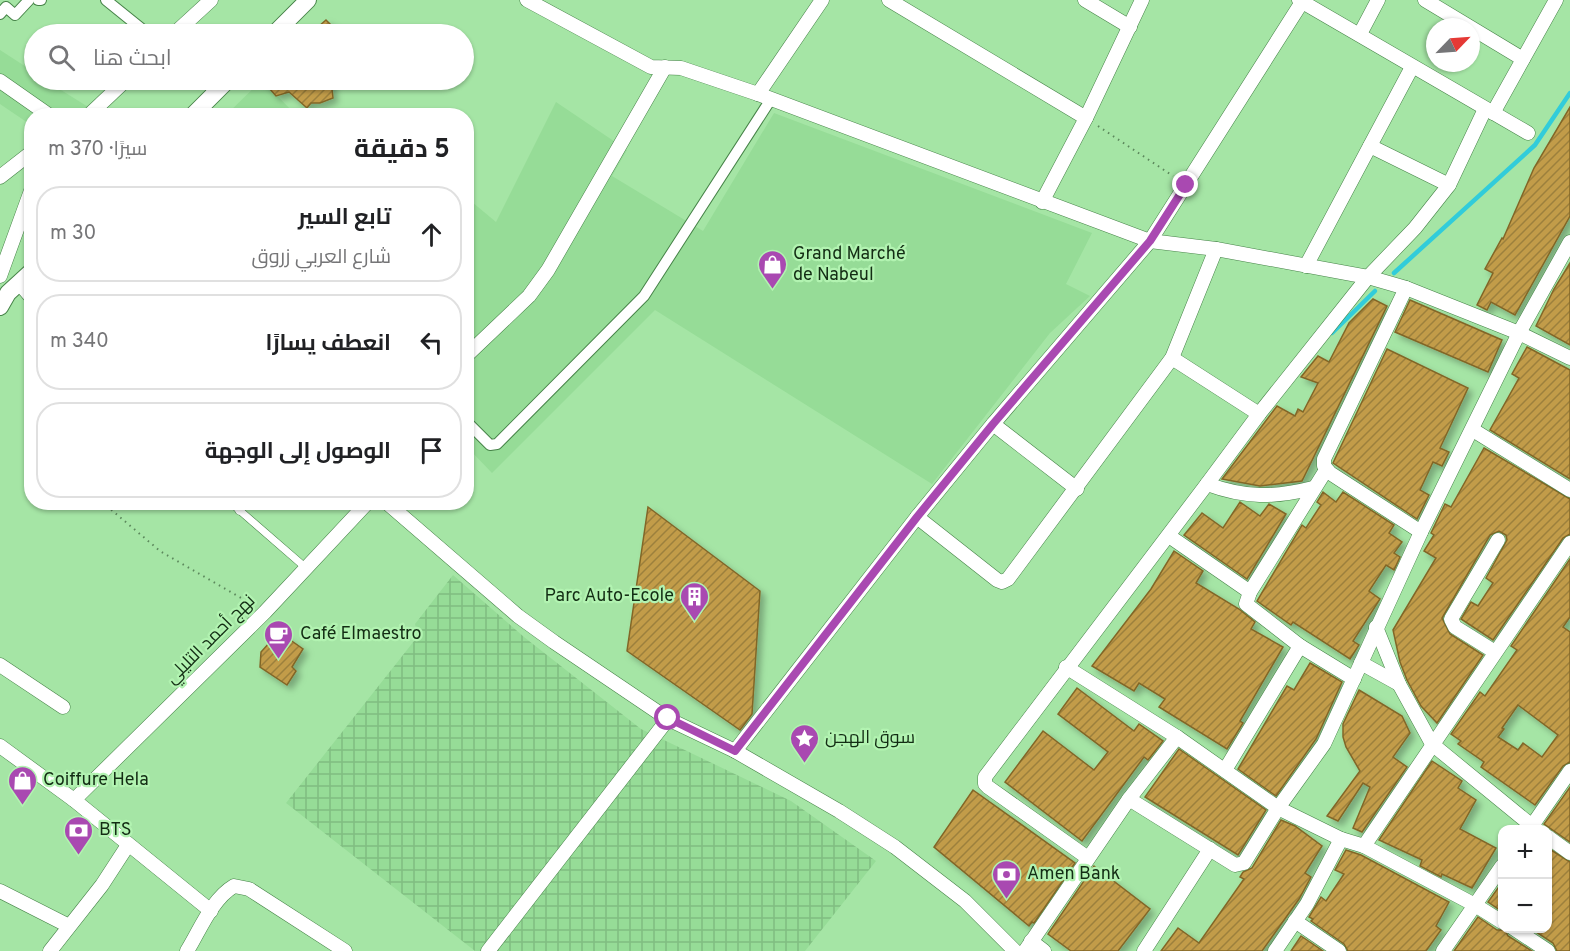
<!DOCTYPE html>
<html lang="ar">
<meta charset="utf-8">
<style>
:root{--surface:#fff;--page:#f6f6f6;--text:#202124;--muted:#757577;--line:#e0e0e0}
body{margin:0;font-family:Overpass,Cairo,sans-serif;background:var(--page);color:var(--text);direction:rtl}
.controls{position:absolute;right:18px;bottom:18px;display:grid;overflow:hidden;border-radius:12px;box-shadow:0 2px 4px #0004}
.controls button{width:54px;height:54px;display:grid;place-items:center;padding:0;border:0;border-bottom:2px solid var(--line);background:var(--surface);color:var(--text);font:30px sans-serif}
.compass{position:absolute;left:1426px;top:18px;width:54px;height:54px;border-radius:50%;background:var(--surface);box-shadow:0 2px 4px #0004;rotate:65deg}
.stop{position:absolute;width:18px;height:18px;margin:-14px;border:4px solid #a949b1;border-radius:50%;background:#fff}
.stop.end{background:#a949b1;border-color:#fff;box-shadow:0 2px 6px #0008}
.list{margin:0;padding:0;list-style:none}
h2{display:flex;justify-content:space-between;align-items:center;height:78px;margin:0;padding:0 24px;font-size:26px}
h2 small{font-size:20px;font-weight:400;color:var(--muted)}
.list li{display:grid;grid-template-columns:39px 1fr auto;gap:18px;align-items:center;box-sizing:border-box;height:96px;margin:0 12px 12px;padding:0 12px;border:2px solid var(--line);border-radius:24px}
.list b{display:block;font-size:22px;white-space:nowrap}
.list p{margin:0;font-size:20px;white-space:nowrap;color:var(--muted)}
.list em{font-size:20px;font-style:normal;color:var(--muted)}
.icon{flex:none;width:33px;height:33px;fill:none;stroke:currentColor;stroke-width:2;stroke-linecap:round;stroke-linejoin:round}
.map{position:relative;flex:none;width:1570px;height:951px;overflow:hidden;direction:ltr}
.search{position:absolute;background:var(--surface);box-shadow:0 2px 4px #0004;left:24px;top:24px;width:450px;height:66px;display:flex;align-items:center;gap:15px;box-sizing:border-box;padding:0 21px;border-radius:33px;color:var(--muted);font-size:22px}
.panel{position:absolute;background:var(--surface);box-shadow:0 2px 4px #0004;left:24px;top:108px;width:450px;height:402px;border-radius:24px;direction:rtl}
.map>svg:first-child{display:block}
.built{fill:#96dc97}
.industrial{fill:url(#industrial-grid)}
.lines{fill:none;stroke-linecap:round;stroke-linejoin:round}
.stream{stroke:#31ccda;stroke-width:4.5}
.building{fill:url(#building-hatch);stroke:#826627;stroke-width:1.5;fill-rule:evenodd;filter:url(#shadow)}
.service-casing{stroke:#468348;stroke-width:8}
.pedestrian-casing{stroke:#468348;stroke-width:12}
.minor-casing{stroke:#468348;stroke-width:15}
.tertiary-casing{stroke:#468348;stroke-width:18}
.path{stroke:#5c885c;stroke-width:2;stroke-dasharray:1.5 4.5;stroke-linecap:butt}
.service{stroke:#fff;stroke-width:7}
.pedestrian{stroke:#fff;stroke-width:10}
.minor{stroke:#fff;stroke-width:14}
.tertiary{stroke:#fff;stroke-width:16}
.route{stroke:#a949b1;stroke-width:8}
.labels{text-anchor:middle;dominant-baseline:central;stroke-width:4.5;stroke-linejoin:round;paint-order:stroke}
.poi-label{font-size:18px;fill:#132d14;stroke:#b2f3b1;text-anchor:start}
.street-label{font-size:18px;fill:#132d14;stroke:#b2f3b1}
</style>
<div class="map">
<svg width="1570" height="951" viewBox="0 0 1570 951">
<defs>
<pattern id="industrial-grid" width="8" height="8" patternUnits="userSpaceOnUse" patternTransform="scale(1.5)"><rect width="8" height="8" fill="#96dc97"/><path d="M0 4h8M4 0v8" fill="none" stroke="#80bd81"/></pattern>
<pattern id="building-hatch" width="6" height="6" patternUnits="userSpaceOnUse" patternTransform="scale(1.5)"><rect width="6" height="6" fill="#c29c4a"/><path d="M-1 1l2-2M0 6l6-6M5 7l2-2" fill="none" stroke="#9c803c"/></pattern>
<filter id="shadow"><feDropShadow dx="4.5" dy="4.5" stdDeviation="3" flood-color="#0004"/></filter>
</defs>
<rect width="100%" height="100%" fill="#a5e5a5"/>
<g class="built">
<path d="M0,50L34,72V80H45L101,115L32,116L31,125L0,104Z"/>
<path d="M262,80L296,115L225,116Z"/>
<path d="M556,102L627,150L612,176L703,231L774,113L1092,233L1066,284L1090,296L1050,333L932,484L655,310L492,473L467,447L466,197L496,222Z"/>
</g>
<path class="industrial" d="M453,575L524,637L641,729L791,801L876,861L805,951H475L286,803L418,636L415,624Z"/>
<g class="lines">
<g class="stream">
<path d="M1394,273L1535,145L1570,93"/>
<path d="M1332,333L1375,291"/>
</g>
</g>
<g class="building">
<path d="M326,20L340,34H310Z"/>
<path d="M262,80H331L333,98L320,103H311L307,108L289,92L276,96Z"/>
<path d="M1570,107V216L1515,315L1491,302L1487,310L1477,305L1493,273L1485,269L1502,238L1503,239L1534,168Z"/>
<path d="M1570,263V345L1536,326L1554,289Z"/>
<path d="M1373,299L1387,306L1302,481L1260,486L1222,479L1277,406L1295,416L1298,409L1303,412L1318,383L1301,377L1318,356L1329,362L1349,323Z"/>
<path d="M1410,300L1502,340L1488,372L1395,332Z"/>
<path d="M1527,347L1570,370V479L1490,430L1519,378L1512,374Z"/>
<path d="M1387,349L1468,388L1440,448L1449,452L1442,466L1433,462L1420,490L1429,495L1417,519L1333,463Z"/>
<path d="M1484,448L1570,499V534L1563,538L1493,640L1461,619L1471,602L1478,606L1493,583L1486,578L1507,540L1506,535L1499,531L1490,535L1442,618L1450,634L1483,655L1437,723L1421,706L1407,680L1400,662L1393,630L1436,558L1424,551L1434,535L1431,533L1445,504L1451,507Z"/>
<path d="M1323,492L1336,502L1343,492L1394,525L1389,533L1402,542L1394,553L1400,557L1394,570L1386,565L1369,591L1380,599L1353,641L1359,645L1350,659L1293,622L1291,625L1257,601L1302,525L1306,528L1321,505L1317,502Z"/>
<path d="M1240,502L1260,516L1269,504L1286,514L1247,579L1184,535L1202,513L1223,528Z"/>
<path d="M648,507L760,591L752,714L740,730L627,651Z"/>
<path d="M1174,551L1203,571L1196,583L1239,609L1255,622L1251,629L1283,647L1240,721L1243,723L1227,749L1159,707L1165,699L1139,683L1134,691L1092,666L1151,589Z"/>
<path d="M1570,559V617L1563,627L1570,632V762L1563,766L1535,805L1481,767L1484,762L1458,744L1461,741L1451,734L1480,692L1485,696L1517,650L1511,646ZM1518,705L1558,735L1542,757L1523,743L1518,750L1498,737L1504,729L1502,728Z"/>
<path d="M279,632L303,649L292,667L296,671L287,685L260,667L261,652Z"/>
<path d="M1310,663L1342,682L1316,739L1276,796L1238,769L1287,686L1294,690Z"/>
<path d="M1077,688L1134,731L1139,724L1163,741L1148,760L1144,757L1082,841L1005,782L1043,731L1094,770L1108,752L1058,714Z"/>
<path d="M1359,690L1402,716L1410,733L1393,757L1407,767L1362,832L1353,828L1370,787L1363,783L1338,821L1327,816L1360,771L1346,747L1343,737V724Z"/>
<path d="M1179,749L1266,810L1238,855L1145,797Z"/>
<path d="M1432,761L1462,781L1458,788L1476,800L1460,829L1496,848L1472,888L1442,874L1441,877L1420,866L1422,860L1379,840Z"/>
<path d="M1570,787V842L1544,824Z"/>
<path d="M973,790L1075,863L1034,923L1032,922L1029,926L934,847Z"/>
<path d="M1281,820L1295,826L1322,846L1305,873L1311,877L1299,899L1262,951H1161L1178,928L1199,943L1244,879L1240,877L1243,872L1252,868Z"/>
<path d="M1548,848L1570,862V951H1557L1553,943L1530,928H1548Z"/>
<path d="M1346,850L1361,855L1449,902L1436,926L1441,930L1426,951H1348L1344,944L1311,921L1313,919L1309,917L1321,897L1326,901L1344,874L1335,870Z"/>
<path d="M1094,866L1150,909L1118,951H1071L1048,934Z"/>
<path d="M1503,881V912L1488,902Z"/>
<path d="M1478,917L1497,930H1505L1508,936L1532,951H1454Z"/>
<path d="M1301,936L1323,951H1291Z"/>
</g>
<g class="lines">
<defs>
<g id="service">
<path d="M230,502L306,568"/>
<path d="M239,511L248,502"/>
</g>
<g id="pedestrian">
<path d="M38,0H41"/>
<path d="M106,0L148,34"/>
<path d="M0,14L6,7L15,15L29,0"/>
<path d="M466,421L490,445L497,444L644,296L771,99"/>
</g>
<g id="minor">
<path d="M527,0L651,67L681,68L758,94L1150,241L1216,249L1368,277L1406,288L1519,333L1570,358"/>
<path d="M889,0L1086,118"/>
<path d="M1085,0L1130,27"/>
<path d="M1299,0L1528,133"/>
<path d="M1425,0L1523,59"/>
<path d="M174,34L211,0"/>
<path d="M1360,34L1378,0"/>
<path d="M206,80L217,91"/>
<path d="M0,81L50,116"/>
<path d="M758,94L822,0"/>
<path d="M1493,113L1556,0"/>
<path d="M88,116L126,80"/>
<path d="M1370,146L1449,185"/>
<path d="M0,177L32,152"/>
<path d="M1042,202L1086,118L1142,0"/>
<path d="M1306,266L1412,67"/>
<path d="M0,276L32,188"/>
<path d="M19,283L32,298"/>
<path d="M1406,288L1324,459V466L1330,473L1421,532"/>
<path d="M466,356L529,296L548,270L665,67"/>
<path d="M1172,358L1259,414L1368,277L1415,228L1449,185L1485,109"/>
<path d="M993,424L1077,489"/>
<path d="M1473,430L1570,490"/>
<path d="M1326,470L1250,592L1246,604L1300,646L1354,679"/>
<path d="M1207,484L1259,414"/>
<path d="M386,502L518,616L554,642L668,719L735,751L839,811L895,847L965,901L1015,951"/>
<path d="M917,517L997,580L1002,582L1008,579L1172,358L1216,249"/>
<path d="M1169,536L1250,592"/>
<path d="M1376,627L1399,684L1432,744L1537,830"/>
<path d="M1495,652L1455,627L1451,619L1498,540"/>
<path d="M1361,663L1399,684"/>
<path d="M0,665L63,707"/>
<path d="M1066,667L1177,737L1278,808L1341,839L1364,846L1570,543"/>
<path d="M0,746L74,800L211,911"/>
<path d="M735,751L917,517L993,424L1150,241L1302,2"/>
<path d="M1225,770L1300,646"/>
<path d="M1129,799L1235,865L1244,863L1278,808L1324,744L1421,532L1519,333L1570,242"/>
<path d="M74,800L265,612L368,502"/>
<path d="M1529,830L1570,771"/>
<path d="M1548,837L1570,853"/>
<path d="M1364,846L1475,905L1502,922"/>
<path d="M1088,858L988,787L985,784V777L1207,484C1245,498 1274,498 1313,488"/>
<path d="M0,891L69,926"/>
<path d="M1295,921L1339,951"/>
<path d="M1513,928L1548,951"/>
<path d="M1031,941L1044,951"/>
<path d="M50,951L102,885L128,845"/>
<path d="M187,951C200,930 212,899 234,886L249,889L345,951"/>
<path d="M488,951L668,719"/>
<path d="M1025,951L1129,799L1177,737"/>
<path d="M1144,951L1210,849"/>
<path d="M1275,951L1307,904L1341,839"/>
<path d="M1443,951L1502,866"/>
</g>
<g id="tertiary">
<path d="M274,34L308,0"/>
<path d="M192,116L228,80"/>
<path d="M0,307L8,293L32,271"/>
</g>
</defs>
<use href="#service" class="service-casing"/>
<use href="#pedestrian" class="pedestrian-casing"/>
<use href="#minor" class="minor-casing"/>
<use href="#tertiary" class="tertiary-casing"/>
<g class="path">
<path d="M1098,126L1173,176"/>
<path d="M102,502L160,551L253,605"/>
</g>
<use href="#service" class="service"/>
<use href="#pedestrian" class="pedestrian"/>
<use href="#minor" class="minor"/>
<use href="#tertiary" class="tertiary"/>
</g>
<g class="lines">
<path class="route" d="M668,718L735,751L917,517L993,424L1150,241L1186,185"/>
</g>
<defs>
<symbol id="shop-pin" viewBox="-11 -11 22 30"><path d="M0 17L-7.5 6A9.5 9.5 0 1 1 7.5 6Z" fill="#a949b1" stroke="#b2f3b1"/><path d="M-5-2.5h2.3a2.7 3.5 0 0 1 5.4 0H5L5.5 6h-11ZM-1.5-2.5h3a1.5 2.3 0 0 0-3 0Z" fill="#fff"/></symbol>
<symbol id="building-pin" viewBox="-11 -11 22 30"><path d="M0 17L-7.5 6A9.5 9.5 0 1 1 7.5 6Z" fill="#a949b1" stroke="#b2f3b1"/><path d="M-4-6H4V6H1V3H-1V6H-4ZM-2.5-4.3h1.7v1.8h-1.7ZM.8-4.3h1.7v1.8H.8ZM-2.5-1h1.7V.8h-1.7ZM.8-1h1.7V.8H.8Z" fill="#fff"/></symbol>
<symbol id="cafe-pin" viewBox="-11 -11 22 30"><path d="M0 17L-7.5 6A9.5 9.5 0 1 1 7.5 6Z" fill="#a949b1" stroke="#b2f3b1"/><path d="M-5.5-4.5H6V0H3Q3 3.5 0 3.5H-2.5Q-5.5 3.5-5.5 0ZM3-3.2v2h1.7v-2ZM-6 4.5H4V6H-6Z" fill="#fff"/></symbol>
<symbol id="sight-pin" viewBox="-11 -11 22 30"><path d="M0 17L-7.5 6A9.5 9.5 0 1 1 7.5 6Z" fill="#a949b1" stroke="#b2f3b1"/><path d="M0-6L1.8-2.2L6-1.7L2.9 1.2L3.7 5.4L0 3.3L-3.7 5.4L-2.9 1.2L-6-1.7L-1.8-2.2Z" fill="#fff"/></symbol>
<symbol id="bank-pin" viewBox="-11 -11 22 30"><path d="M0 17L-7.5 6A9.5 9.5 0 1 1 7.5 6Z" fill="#a949b1" stroke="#b2f3b1"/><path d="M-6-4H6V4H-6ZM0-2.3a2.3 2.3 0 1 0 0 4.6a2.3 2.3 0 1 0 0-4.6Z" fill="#fff"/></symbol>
</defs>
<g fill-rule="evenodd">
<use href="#shop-pin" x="756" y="248" width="33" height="45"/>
<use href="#building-pin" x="678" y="580" width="33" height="45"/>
<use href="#cafe-pin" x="262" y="618" width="33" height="45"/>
<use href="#sight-pin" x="788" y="722" width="33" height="45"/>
<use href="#shop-pin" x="6" y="764" width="33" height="45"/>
<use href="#bank-pin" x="62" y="814" width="33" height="45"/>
<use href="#bank-pin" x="990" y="858" width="33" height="45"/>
</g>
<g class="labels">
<g class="poi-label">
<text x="793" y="254">Grand Marché<tspan x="793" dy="21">de Nabeul</tspan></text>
<text x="674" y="596" text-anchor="end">Parc Auto-Ecole</text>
<text x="300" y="634">Café Elmaestro</text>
<text x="825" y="738">سوق الهجن</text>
<text x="43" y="780">Coiffure Hela</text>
<text x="99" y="830">BTS</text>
<text x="1027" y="874">Amen Bank</text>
</g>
<g class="street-label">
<text transform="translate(211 640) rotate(-45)">نهج أحمد التليلي</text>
</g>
</g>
</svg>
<div class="controls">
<button>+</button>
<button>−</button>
</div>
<svg class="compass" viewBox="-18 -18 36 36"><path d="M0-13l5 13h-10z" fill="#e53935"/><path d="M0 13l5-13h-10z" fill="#757577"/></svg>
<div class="stop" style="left:668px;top:718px"></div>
<div class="stop end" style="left:1186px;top:185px"></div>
<div class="search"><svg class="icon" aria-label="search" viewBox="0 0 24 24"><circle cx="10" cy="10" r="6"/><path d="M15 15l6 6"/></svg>ابحث هنا</div>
<section class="panel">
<h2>5 دقيقة<small>سيرًا · 370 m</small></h2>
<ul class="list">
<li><svg class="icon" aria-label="ahead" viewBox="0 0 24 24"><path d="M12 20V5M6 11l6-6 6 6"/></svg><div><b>تابع السير</b><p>شارع العربي زروق</p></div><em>30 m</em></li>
<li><svg class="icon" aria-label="left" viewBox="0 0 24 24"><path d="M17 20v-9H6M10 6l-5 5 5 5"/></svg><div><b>انعطف يسارًا</b></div><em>340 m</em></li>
<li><svg class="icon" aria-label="arrive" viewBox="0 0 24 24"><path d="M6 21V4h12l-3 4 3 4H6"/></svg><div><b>الوصول إلى الوجهة</b></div></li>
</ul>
</section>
</div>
